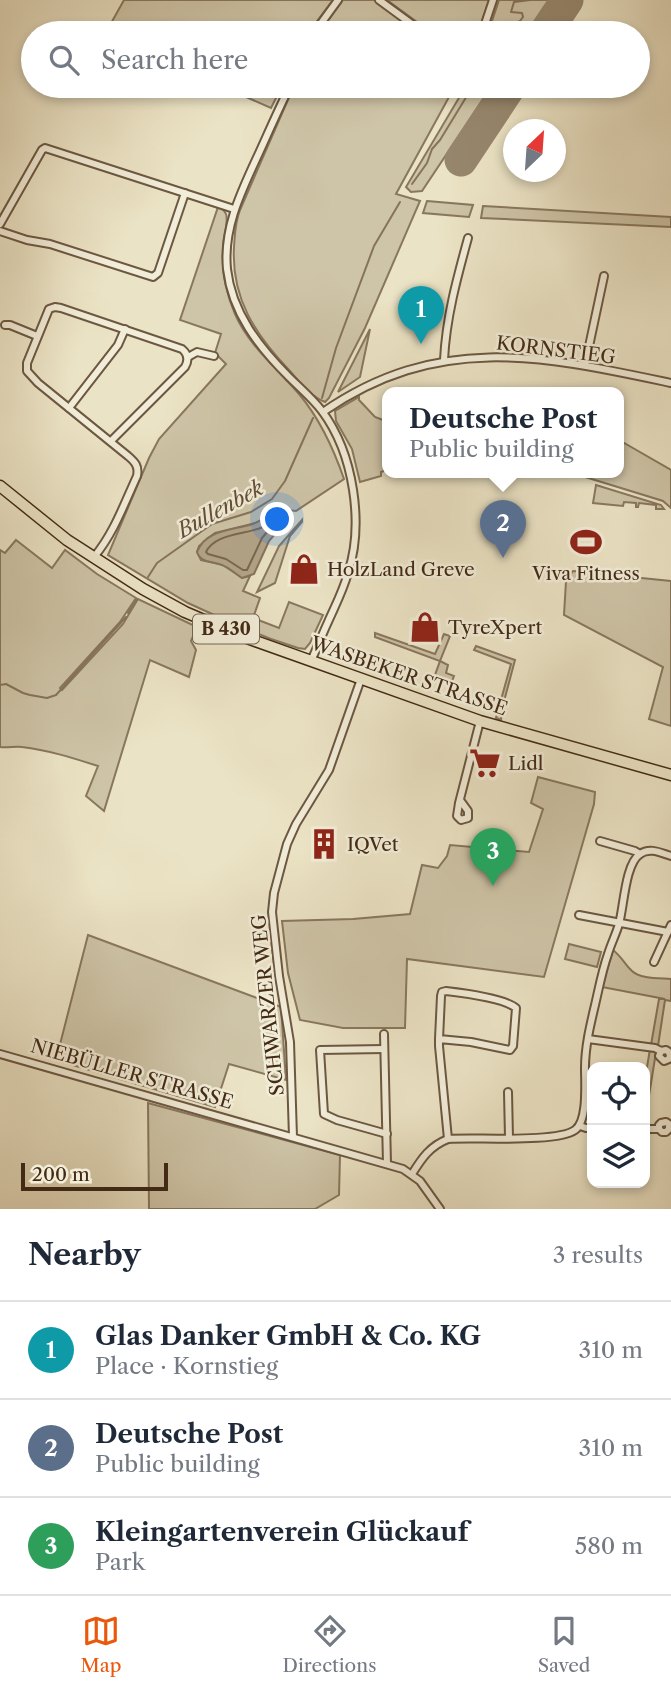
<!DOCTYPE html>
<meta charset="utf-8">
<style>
:root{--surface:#fff;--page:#f2f2f3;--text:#1f2937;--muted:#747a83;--line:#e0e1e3;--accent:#ea580c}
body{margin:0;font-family:"Libre Caslon Text",serif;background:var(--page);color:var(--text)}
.controls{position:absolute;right:21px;bottom:21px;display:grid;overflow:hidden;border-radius:14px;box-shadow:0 4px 10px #0003}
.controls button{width:63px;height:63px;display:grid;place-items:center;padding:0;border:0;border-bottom:2px solid var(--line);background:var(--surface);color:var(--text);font:35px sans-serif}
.compass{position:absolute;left:503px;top:119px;width:63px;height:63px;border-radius:50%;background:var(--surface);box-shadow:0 4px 10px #0003;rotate:25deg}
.scale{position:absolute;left:21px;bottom:18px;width:147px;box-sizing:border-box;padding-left:7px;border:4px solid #422a15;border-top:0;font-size:19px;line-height:24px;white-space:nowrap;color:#422a15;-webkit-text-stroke:5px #f2edd9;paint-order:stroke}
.you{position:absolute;left:278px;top:520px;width:24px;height:24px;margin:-18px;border:5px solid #fff;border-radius:50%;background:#1a73e8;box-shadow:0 0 0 10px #1a73e833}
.badge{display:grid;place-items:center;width:46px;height:46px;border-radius:50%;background:var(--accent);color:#fff;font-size:23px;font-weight:700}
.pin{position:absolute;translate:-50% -58px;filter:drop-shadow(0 2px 4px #0008)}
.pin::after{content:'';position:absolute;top:37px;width:24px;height:21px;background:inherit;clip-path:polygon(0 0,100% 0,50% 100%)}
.popup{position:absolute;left:382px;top:387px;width:242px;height:91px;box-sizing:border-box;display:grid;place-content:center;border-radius:14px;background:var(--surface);filter:drop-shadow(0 2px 5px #0005);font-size:23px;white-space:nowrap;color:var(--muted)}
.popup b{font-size:26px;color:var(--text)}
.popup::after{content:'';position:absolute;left:50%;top:100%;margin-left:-14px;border:14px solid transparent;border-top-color:var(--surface)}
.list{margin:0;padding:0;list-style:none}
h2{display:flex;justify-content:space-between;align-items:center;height:91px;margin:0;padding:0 28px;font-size:30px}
h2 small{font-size:23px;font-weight:400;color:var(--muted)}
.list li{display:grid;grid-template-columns:46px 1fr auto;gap:21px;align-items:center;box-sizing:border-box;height:98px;padding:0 28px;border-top:2px solid var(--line)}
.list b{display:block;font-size:26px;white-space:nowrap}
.list p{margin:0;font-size:23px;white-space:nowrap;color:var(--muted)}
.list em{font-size:23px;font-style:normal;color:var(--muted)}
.icon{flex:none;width:38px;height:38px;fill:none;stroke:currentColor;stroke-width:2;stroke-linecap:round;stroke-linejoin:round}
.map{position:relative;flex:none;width:671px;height:1209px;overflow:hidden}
.search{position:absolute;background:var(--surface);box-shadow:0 4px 10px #0003;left:21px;right:21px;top:21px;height:77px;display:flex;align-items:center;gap:18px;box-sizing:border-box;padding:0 24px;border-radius:38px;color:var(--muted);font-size:26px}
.sheet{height:385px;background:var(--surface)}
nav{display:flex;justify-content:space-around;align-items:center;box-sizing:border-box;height:98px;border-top:2px solid var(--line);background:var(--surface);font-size:19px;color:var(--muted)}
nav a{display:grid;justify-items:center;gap:4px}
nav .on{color:var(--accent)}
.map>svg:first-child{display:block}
.green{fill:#cec4a7;stroke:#88775e;stroke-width:2}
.water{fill:#b2a489;stroke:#85735b;stroke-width:2}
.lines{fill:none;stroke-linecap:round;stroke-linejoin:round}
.shore{stroke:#7a674f;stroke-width:2}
.stream{stroke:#85735b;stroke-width:2}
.runway{stroke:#96866d;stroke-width:33}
.minor-casing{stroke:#6c5841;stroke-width:10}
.primary-casing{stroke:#422a15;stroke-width:13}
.minor{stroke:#f2edd9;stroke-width:6}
.primary{stroke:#ebe3c5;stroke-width:10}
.labels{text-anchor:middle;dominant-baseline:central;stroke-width:5;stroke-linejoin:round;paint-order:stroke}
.shield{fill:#f2edd9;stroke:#776450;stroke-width:2}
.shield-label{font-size:18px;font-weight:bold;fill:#422a15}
.street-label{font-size:19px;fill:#422a15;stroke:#f2edd9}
.poi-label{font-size:19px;fill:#422a15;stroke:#f2edd9;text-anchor:start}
.water-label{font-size:21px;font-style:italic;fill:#644f38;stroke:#f2edd9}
</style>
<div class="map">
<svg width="671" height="1209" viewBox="0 0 671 1209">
<rect width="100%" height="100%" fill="#ebe3c5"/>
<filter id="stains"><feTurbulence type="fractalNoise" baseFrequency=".00286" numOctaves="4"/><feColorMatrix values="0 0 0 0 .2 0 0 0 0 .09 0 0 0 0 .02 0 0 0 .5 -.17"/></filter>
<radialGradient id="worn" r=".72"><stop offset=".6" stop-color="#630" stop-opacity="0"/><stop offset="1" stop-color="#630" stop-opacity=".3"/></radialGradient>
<g class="green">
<path d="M124,0H333L308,33H113L110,25Z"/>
<path d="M343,0H374L418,33H319Z"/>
<path d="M387,0H489L478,33H432Z"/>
<path d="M499,0H548V3L527,33H488Z"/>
<path d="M221,86H282L271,108Z"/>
<path d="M294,86H455L396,194L420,201L365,328L329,398L325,402C310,396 300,382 289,370C255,334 231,298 234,247C235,233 235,222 240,210Z"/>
<path d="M466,86H492L422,191L411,192L406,187Z"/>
<path d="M427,201L473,205L469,217L423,213Z"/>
<path d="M483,206L671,217V227L481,218Z"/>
<path d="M218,207C222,209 224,209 226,214C229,222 223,237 223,246C221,269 226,293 235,314C249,346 277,368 299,394C320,419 333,447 344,479L296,511L280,509L284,518L276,514L269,515L256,523L215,533L199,546L197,552L201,560L224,565L242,578L250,576L243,591L260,598L253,618L279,628L289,602L323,615L310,643L305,649L298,648L271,639L234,624L188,603L108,555L149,458L159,439L226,364L215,353L221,334L180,320Z"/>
<path d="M370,329L360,377L338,392Z"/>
<path d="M359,397V400L375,417L388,422L387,470L381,472V476L360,482L352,449L336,421L335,411Z"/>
<path d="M619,440L671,470V508L663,501L569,472H618Z"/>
<path d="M596,485L661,505L664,509H656V505L639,503L638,507H636V503L624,502L623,506L593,503Z"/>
<path d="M302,520V522L290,536L275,583L257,592L279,546Z"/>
<path d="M16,540L52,568L65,550L97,574L136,598L120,622L60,688L62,690L123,624L138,599L197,627L191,641L196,650L189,677L150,660L104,811L86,796L98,766C73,758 48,750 22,747C15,746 8,748 0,747V550L5,553Z"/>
<path d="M573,571L671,581V726L649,719L663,667L564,615L566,581Z"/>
<path d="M375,633L435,654L444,634L450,636L440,661L448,665L446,673L454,676L452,681L435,675L440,661L375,637Z"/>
<path d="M476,646L515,660L503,705L501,720L496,718L511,664L474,650Z"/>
<path d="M538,777L595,792L594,804L544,977L407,959L405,1028H343L300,1020L288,973L282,921L353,919L410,914L422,865L438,868L447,856L450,845L529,852L543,809L531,803Z"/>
<path d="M88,935L281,1007L286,1080L229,1064L215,1107L56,1060Z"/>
<path d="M569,944L601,952L597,967L565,959Z"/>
<path d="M613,950C622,957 625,965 632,971C640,979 660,978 671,979V1001L665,1000L658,1046L651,1045L659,999H665L602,987Z"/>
<path d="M650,1049L656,1052L648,1102L645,1101V1079Z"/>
<path d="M148,1103L340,1155L339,1195L315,1209H149Z"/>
</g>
<path class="water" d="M276,514L284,518L285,522L269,541L254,574L242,578C236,574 229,568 222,565C211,561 201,563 197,552C206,528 235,531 255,523C263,520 268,516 276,514Z"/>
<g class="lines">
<path class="shore" d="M263,527L266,528L267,532L262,538L247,570H243L226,559L208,554L206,552C215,533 245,535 263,527Z"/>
<g class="stream">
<path d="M511,33L514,24L520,21L523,17L522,13L511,12L514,2L530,0"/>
<path d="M412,184L427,163L432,149L440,140L473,86"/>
<path d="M322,398L336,348L374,246L400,202"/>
<path d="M148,577L157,563L212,524L251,512L272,499L285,481L313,418"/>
<path d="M128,613L137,599"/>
<path d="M0,685L6,684L23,693L30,695L47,698L56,695L126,617"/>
</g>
<g class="runway">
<path d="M545,33L567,0"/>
<path d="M461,160L510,86"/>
</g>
<defs>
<g id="minor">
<path d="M379,0L424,33"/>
<path d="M314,33L338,0"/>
<path d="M482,33L493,0"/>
<path d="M290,86C279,108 269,131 259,153C242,190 223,227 227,269C232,313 259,347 289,377C300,388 313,399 322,411C354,454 364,524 348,573C343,591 335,606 328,622C322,635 317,648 311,661"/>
<path d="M0,224L42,150L45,148L234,209"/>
<path d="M0,231L27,240L50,244L153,277L158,273L185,193"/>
<path d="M5,325H10L37,336"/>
<path d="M188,357L197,352L214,356"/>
<path d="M444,360C446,318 457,278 468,238"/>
<path d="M585,365L604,276"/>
<path d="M69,408L118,345L125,329"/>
<path d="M323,412C439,332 543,356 671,383"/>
<path d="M94,557C114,533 124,504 137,476C139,466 135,462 128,456L38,383L27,371V363L49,309L55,307L61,308L182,349C188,354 189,360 185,367L111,441"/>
<path d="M460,800L468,811V818L461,820L457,816L459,803L480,721"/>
<path d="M600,841L635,851L640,854"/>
<path d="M579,915L668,932"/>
<path d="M654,962L671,925"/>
<path d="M384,1034L387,1164"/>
<path d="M439,1039L471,1042L510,1050L513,1046L516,1008C504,998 463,993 446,991L442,992L441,996L439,1039V1046L448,1139"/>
<path d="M588,1039L655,1048L661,1051L659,1056L664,1061L669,1059L670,1056L669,1052L666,1050L661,1051"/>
<path d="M384,1049L320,1050L324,1114L337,1120L387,1134"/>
<path d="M0,1054L403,1169L420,1181L440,1209"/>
<path d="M508,1092L509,1138"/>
<path d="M580,1126L586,1128H592"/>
<path d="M645,1129H659L662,1132H666L669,1129V1124L666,1122L661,1123L659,1125V1129"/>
<path d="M293,1137L290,1042L279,976L272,912L274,893L287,844L296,824L329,770L361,679"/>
<path d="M412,1174C422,1158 430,1146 448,1139C475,1137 557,1143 575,1130C588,1121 585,1083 585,1068C585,1047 590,1026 595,1005C599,988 602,971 608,954C611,944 616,934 619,924C624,906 625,864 640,854C650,847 661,853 671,856"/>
</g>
<path id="primary" d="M0,486L67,540L143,589L185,612L244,637L480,721L671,775"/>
</defs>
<use href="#minor" class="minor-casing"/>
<use href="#primary" class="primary-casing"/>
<use href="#minor" class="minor"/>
<use href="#primary" class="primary"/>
</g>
<defs>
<symbol id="stadium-bare" viewBox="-9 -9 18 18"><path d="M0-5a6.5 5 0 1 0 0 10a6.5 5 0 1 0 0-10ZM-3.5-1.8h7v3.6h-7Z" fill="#8f2418" stroke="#f2edd9" stroke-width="2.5" paint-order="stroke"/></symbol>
<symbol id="shop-bare" viewBox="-9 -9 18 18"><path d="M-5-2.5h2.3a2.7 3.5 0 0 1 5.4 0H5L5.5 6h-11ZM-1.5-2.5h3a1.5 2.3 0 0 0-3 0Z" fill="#8f2418" stroke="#f2edd9" stroke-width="2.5" paint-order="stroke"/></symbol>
<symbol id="supermarket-bare" viewBox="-9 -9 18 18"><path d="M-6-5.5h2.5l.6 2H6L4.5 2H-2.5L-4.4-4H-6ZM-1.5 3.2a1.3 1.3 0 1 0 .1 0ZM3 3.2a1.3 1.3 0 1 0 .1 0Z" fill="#8f2418" stroke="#f2edd9" stroke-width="2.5" paint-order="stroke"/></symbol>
<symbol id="building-bare" viewBox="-9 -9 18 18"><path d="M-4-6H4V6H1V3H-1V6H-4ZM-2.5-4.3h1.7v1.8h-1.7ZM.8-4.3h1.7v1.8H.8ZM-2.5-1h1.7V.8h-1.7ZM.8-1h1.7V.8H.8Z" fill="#8f2418" stroke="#f2edd9" stroke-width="2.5" paint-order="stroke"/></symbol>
</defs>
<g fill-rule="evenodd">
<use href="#stadium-bare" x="564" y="520" width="44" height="44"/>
<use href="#shop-bare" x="282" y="547" width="44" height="44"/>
<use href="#shop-bare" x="403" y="605" width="44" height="44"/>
<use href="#supermarket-bare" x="463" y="741" width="44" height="44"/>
<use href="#building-bare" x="302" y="822" width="44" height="44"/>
</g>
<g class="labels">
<rect class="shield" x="193" y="614.5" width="66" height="29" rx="5"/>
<g class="shield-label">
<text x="226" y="629">B 430</text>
</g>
<g class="street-label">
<text transform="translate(556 350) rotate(7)">KORNSTIEG</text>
<text transform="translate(409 676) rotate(19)">WASBEKER STRASSE</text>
<text transform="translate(268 1005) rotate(-96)">SCHWARZER WEG</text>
<text transform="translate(132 1074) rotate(16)">NIEBÜLLER STRASSE</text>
</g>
<g class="poi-label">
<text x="327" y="569">HolzLand Greve</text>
<text x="586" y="573" text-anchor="middle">Viva Fitness</text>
<text x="448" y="627">TyreXpert</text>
<text x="508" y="763">Lidl</text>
<text x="347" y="844">IQVet</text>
</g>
<g class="water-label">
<text transform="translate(220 509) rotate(-29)">Bullenbek</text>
</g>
</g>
<rect width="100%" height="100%" filter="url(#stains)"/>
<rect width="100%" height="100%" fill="url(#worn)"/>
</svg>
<div class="controls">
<button><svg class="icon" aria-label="locate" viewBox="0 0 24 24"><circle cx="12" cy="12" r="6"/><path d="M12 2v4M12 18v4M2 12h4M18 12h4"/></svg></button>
<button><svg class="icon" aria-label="layers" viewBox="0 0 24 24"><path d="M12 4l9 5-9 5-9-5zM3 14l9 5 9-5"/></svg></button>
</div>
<svg class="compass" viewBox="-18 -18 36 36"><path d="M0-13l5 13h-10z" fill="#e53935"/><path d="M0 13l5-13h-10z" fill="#747a83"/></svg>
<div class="scale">200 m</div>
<div class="you"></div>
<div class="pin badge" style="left:421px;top:344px;background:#0f9aa8">1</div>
<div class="pin badge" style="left:503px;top:558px;background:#5c6f8a">2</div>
<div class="popup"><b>Deutsche Post</b>Public building</div>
<div class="pin badge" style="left:493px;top:886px;background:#2e9e5b">3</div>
<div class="search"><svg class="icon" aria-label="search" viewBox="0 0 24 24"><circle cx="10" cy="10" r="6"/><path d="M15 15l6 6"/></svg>Search here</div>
</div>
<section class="sheet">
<h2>Nearby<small>3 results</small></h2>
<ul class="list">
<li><span class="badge" style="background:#0f9aa8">1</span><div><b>Glas Danker GmbH &amp; Co. KG</b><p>Place · Kornstieg</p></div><em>310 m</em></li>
<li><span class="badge" style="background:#5c6f8a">2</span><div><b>Deutsche Post</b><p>Public building</p></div><em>310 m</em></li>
<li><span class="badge" style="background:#2e9e5b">3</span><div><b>Kleingartenverein Glückauf</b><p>Park</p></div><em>580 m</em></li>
</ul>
</section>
<nav>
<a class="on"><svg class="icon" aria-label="map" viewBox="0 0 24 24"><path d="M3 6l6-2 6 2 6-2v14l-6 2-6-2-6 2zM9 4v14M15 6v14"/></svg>Map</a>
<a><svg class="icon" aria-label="directions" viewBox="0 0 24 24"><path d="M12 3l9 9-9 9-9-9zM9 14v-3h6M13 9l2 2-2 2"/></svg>Directions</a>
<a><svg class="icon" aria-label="saved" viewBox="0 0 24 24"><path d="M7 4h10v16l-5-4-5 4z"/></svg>Saved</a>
</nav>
